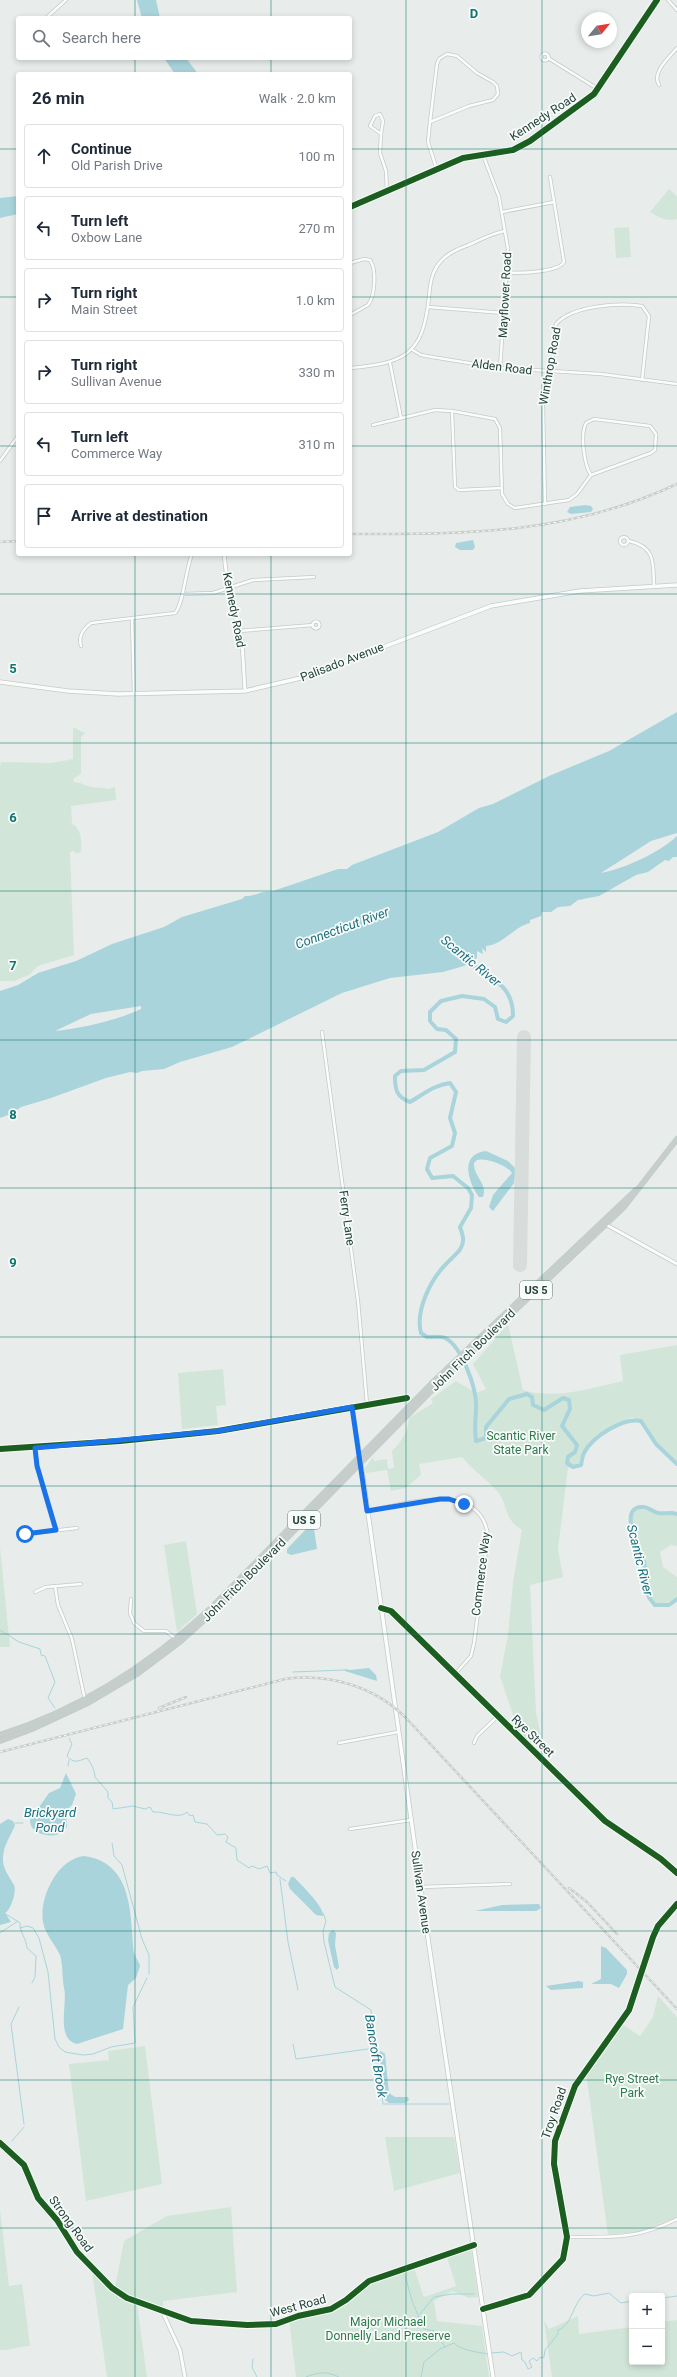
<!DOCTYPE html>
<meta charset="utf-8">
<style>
:root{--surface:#fff;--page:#f6f6f7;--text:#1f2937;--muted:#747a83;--line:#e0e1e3}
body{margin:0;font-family:Roboto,sans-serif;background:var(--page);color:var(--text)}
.controls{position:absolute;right:12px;bottom:12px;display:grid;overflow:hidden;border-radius:4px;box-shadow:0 2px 6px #0003}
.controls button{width:36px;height:36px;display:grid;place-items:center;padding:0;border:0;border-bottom:1px solid var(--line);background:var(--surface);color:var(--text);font:20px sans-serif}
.compass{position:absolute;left:581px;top:12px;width:36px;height:36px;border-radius:50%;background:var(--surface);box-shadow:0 2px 6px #0003;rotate:60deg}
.stop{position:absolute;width:12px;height:12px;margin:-9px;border:3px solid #1a73e8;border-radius:50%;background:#fff}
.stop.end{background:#1a73e8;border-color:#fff;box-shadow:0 1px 4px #0008}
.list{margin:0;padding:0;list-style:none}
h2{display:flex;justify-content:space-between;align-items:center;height:52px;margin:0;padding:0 16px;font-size:17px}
h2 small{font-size:13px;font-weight:400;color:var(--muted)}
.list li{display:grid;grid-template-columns:26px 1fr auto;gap:12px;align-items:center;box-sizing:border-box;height:64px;margin:0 8px 8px;padding:0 8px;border:1px solid var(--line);border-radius:4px}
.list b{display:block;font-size:15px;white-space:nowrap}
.list p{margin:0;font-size:13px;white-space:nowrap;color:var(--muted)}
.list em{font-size:13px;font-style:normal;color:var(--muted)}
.icon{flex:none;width:22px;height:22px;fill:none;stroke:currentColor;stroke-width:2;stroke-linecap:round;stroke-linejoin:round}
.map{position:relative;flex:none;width:677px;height:2377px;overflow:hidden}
.search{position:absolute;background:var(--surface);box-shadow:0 2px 6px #0003;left:16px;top:16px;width:336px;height:44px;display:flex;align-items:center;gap:10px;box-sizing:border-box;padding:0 14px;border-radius:4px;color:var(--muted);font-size:15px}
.panel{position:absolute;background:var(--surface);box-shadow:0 2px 6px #0003;left:16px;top:72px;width:336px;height:484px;border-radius:4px}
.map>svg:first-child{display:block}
.green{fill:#d1e6d8}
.water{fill:#a9d4db;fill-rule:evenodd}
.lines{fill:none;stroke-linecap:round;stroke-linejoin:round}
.stream{stroke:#a9d4db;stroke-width:1}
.river{stroke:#a9d4db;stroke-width:4}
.runway{stroke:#d8dddc;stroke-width:14}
.minor-casing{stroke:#c5cac8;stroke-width:4}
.tertiary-casing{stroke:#c5cac8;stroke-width:4.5}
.secondary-casing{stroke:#c3cbc8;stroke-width:5}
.trunk-casing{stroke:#c3ccc9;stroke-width:6}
.minor{stroke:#fcfcfc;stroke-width:2.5}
.tertiary{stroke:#fcfcfc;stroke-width:3}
.secondary{stroke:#fcfcfc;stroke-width:3.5}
.trunk{stroke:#c6cecc;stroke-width:4.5}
.rail-casing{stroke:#c9cdcc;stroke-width:2.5}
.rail{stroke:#f7fbf9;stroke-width:1;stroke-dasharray:3;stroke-linecap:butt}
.cycleway-casing{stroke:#f7fbf9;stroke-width:8}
.cycleway{stroke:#1b5e20;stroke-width:6}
.route{stroke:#1a73e8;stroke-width:5}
.grid{fill:none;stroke:#0f766e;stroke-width:1;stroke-opacity:0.55}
.labels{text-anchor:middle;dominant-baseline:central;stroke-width:3.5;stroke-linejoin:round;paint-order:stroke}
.shield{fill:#f7fbf9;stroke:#637a73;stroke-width:1}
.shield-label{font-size:11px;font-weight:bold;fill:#24423a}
.street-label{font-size:12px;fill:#24423a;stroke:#f7fbf9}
.park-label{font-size:12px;fill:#2d7a4b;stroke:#f7fbf9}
.water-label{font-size:13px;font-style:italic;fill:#1c6f80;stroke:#f7fbf9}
.grid-label{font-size:13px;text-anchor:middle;font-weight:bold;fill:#0f766e;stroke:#f7fbf9;stroke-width:3.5;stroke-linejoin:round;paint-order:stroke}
</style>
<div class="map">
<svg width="677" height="2377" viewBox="0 0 677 2377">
<rect width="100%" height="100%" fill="#e8edeb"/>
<g class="green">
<path d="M669,189L677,196V219C667,222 658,217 650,212Z"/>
<path d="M629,227L631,257L616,258L614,228Z"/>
<path d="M73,727L85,733L81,737V774L73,779L74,782C81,782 85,786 92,787C99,788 101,787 108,789L115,787L116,800L71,806L72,824C81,827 82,842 81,851L77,854L73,851L70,852L74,955L38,966L29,975L14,981H0V766L1,762L52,763L73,759Z"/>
<path d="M508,1324L523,1390C556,1400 591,1388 623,1381L620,1355L677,1345V1466L659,1448L641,1422L632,1417L598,1435L586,1448L579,1463L568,1468L558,1549L563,1577L530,1585L536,1713L541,1736L532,1738L533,1748L508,1724L514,1718L500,1676L508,1635L513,1582L522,1530C503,1518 509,1507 498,1492C488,1480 473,1471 462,1457L419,1464L421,1475L405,1488L391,1491L387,1470L366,1473L365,1468L373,1457L374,1461L387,1459L388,1469L394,1468L392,1451C402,1441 408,1432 409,1418L433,1403L431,1399L456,1381L476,1393L486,1389L473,1364Z"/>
<path d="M223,1369L226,1405L216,1406L218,1425L182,1429L178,1373Z"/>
<path d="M639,1508L652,1512L677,1513V1546L671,1545L660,1552L663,1567L677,1577V1599C668,1603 657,1608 648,1600C644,1596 645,1571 644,1563C641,1549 621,1519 639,1508Z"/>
<path d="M186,1541L197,1614L177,1632L164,1545Z"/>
<path d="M0,1547L10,1647H0Z"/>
<path d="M658,1996L677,2017V2217L639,2232L608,2235L586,2073L623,2025L640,2036L653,2017Z"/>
<path d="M145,2046L162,2184L86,2201L69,2064L109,2060L108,2051Z"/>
<path d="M385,2137H454L460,2173L394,2191Z"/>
<path d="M231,2207L237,2292L163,2301V2310L128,2296L115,2287L124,2241L167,2216Z"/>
<path d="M0,2209L9,2286L22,2284L30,2346C20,2346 9,2351 0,2350Z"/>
<path d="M471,2248L478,2297L469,2298L452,2291L434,2301L437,2321L482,2326L489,2377H296L289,2320L332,2310L369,2284L414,2268L424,2297L456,2286L447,2257Z"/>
<path d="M92,2272L118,2296L137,2304L147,2377H107Z"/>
<path d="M578,2316L579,2334L632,2327V2362H662V2322L677,2320V2377H552L544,2321L549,2329Z"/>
</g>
<g class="water">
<path d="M137,0H156L160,18H142Z"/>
<path d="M164,58H186L198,74H175Z"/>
<path d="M18,196V214L0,218V198Z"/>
<path d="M585,505L591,506L593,509L591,512L571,514L567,512L570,507Z"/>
<path d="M473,540L475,547L473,550H460L455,547L456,543Z"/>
<path d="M677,712V833L651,841L601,873C626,868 659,853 677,836V857H673L669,861L665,860L648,872L636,875L599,896L578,900L570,906L558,907L551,912H542L541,916L530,920V923C515,926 503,945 486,946V952L482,948L483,954L477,951V958L464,966L443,972L390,978L342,993L232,1047L180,1062L164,1069L142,1071L137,1073L130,1072L106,1078L48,1099L21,1107L13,1113L0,1118V991L18,985L38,973L76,961L112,944L164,927L182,917L242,899L245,896C254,897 262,890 270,892L338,869H347L352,865L438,832L479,808L493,804L549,776L609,751ZM141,1006V1009C115,1021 83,1028 55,1031L91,1014Z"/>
<path d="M486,1151L508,1161L516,1169L514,1183L493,1211L489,1207L493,1195L512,1173C508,1166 486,1157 477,1160L474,1163C473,1177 488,1183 483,1197H479C468,1182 459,1154 486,1151Z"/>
<path d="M313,1522L317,1549L291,1555L287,1553V1549Z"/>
<path d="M369,1668L376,1675L377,1681L345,1671V1669L350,1670Z"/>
<path d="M66,1773L76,1794L72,1805L66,1811L67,1827L57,1835C46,1837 30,1833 30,1820L49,1793L60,1788Z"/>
<path d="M8,1819L13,1821L15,1825C11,1836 4,1844 3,1857C2,1868 9,1876 14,1885C17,1891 11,1910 5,1913L11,1922L0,1925V1824Z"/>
<path d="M84,1856C134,1863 130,1915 134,1953C135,1957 139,1961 140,1966L136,1978L128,1985L123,2029L77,2044C55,2039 68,2003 64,1988C62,1978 63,1964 60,1955C55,1944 45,1934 43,1922C39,1898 57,1859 84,1856Z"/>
<path d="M291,1877H294C301,1885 324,1906 323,1916L316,1915L290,1889L288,1884Z"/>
<path d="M539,1904L541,1908L536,1911H475L502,1905Z"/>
<path d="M333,1930L336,1933L335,1945L339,1967L337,1970L334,1967L328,1940L329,1933Z"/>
<path d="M601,1946L606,1948L627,1970V1974L619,1988L611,1984H591L601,1979Z"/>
<path d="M579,1981L583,1982V1988L551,1990L546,1986Z"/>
<path d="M381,2051L385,2054L389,2093L395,2097H408L409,2100L406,2103H389L385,2100L379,2053Z"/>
</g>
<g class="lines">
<g class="stream">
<path d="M0,1630L19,1642L40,1649L41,1655L45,1656L55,1682L48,1698L55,1708"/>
<path d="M293,1672L345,1670"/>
<path d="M69,1738L72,1744L67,1756C74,1764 78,1761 87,1758C91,1763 95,1771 95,1777L108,1792V1798L112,1802L113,1809L133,1806L145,1809L150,1807L153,1812C164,1811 179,1820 187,1812L190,1816L193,1815L195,1822L207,1824L217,1835L225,1834L228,1837L226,1842L236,1848L237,1860L249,1868L252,1866L259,1869L267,1866L270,1873L276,1872L277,1875L286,1881"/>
<path d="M68,1766L69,1760"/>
<path d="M15,1823H23"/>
<path d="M112,1843L114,1856L122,1865L142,1939L149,1955V1974"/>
<path d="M280,1879L288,1942L298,1990"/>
<path d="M4,1913L20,1923C20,1933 26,1938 27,1948L36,1956L35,1977L32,1983"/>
<path d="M323,1913L326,1921L323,1931L324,1942L335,1987L371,2010L383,2104H449"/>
<path d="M20,1928L27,1926L33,1928L39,1938L48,1972L55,2039L59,2047L65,2052L83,2055L93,2054L111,2047L135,2043L133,2007L147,1978"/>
<path d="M0,1933L18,1921"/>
<path d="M19,2007L11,2024L24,2124"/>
<path d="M293,2044L296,2059L375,2048"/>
<path d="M12,2141L24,2127"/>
<path d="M405,2275L412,2301L424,2329L435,2331L445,2347"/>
<path d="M662,2298L677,2296"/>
<path d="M420,2314L434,2297L452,2294H474"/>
<path d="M491,2353L504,2352L512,2356L521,2352L522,2360L525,2362L528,2369L532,2367L529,2361L533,2358L537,2361L539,2358L544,2357L545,2350L558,2334V2330C572,2326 573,2302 585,2294L594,2296L609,2293L621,2303L632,2301"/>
<path d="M253,2359L252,2367L257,2377"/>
<path d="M306,2377C318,2372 327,2371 339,2377"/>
<path d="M421,2377L424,2362L440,2349L454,2343C460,2350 477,2352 488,2354"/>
</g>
<g class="river">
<path d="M467,960C488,979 513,982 513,1016L506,1022L498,1019L495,1007L484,999L462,996L441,1001L430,1012V1021L437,1029L446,1030L456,1039L455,1052L424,1070L401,1071L395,1076C395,1089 396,1097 410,1102C424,1094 434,1085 450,1083L456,1092L450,1118L455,1133L452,1146L430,1158L427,1169L432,1178L453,1176L468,1188L472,1195L471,1208L460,1227C461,1230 463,1235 463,1239C464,1250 453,1256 447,1263C431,1279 415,1310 421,1333L427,1337C432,1337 440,1336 445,1338C462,1346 477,1390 476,1407C476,1419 474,1429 476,1441L486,1438V1427L509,1399L527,1394L532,1397L533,1405L544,1410L563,1398L569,1400L570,1409L562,1426L577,1445L575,1452L568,1457L567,1463L573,1467L581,1465C582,1461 582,1457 584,1453C592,1437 623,1417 641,1421L656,1444L677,1464"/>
<path d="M677,1514C671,1512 665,1514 658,1513C654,1512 649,1508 644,1507C616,1505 640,1550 644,1562C648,1579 641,1591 655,1605H669L677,1599"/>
</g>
<path class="runway" d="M520,1265L524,1037"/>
<defs>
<g id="minor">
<path d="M668,0L677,10"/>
<path d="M46,18L66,0"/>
<circle cx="545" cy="57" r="3.5"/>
<path d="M447,54L457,56L477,73L493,82L497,86L498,94L493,100L469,106L430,122L437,64L439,59Z"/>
<path d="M548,58L598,89"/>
<path d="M659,85C651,72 670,57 677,48"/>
<path d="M380,114L383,121L381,134L370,126L375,116Z"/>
<path d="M430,122L428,142L437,170"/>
<path d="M381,134L380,153L386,171L387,191"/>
<path d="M483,155L499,197L508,249L500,368"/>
<path d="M502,212L554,202"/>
<path d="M350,263L364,259L370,260C377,270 375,296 368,305L350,315"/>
<path d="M507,272C519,274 558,272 564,262L550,177"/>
<path d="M428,307L504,313"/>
<path d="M411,349L421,355L432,357L500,368L601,374L677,384"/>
<path d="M390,363L401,418"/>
<path d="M350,368C405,363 423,355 429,297C430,283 432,270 442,260C449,252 461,248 471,244C482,239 493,233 505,231"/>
<path d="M452,411L455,487L459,490L502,488"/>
<path d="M594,419L650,426L656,434L655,450L651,453L591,475C584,465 580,434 586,423Z"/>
<path d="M373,425L435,410L452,411L495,419L500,428L502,494L508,504L515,508L569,500L577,494L591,475"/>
<path d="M0,461L18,436"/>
<path d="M545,504L543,406L550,380L556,324C571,306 620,302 642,306L649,316L642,380"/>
<circle cx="624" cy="541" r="4"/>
<path d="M629,541C656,547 653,563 654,586"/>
<path d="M182,594L213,593L253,580L314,577"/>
<path d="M132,619L134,694"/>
<circle cx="316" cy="625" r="3.5"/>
<path d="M239,631L313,625"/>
<path d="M81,646C78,636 83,629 91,623L175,613C183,606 186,568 192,554"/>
<path d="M322,1032L358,1301L367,1404"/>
<path d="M352,1407L407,1398"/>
<path d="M35,1448L37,1466L55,1530"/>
<path d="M367,1511C403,1504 481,1479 488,1536L474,1643L471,1656L455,1674"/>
<path d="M25,1534L77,1528"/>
<path d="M55,1586L58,1605L72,1639L85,1700"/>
<path d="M35,1592L46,1587L81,1584"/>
<path d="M131,1599L130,1613L134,1623L144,1631H166L176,1639"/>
<path d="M339,1743L398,1732"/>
<path d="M474,1743L477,1736L497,1717"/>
<path d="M350,1829L411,1820"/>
<path d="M421,1887L510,1884"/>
<path d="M567,2237C613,2237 634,2240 677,2219"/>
<path d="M163,2313L191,2321L247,2325L276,2324L298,2316L331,2309L346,2300L369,2281L474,2245"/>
</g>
<g id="tertiary">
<path d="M350,207L463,158L513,150L530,141L594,94L657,0"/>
<path d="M224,554L228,588L242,642L245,691"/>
<path d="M605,1224L677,1264"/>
<path d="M0,1449L120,1441L217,1431L352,1407L360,1456"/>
<path d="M381,1608L391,1611L605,1821L661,1859L677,1873"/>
<path d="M0,2143L24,2165L38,2198L57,2220L84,2261L119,2294L163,2313L180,2350L185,2377"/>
<path d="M483,2309L529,2295L563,2259L567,2237L554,2164L555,2141L575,2086L629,2010L653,1937L658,1926L677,1904"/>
</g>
<g id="secondary">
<path d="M0,682L68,691L118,694L245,691L305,677L491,606L580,591L677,585"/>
<path d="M360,1456L426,1925L493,2377"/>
</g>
<g id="trunk">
<path d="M0,1735C79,1710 149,1665 210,1609L431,1384L636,1190"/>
<path d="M0,1741L32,1729L88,1703L137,1674L181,1641L223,1603L445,1377L624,1207L677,1139"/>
</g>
</defs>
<use href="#minor" class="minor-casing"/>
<use href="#tertiary" class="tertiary-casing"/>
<use href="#secondary" class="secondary-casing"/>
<use href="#trunk" class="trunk-casing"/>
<use href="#minor" class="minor"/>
<use href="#tertiary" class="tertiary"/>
<use href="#secondary" class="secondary"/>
<use href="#trunk" class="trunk"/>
<defs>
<g id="rail">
<path d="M350,534C467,534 568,535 677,484"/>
<path d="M0,542L18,541"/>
<path d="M159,1708L186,1697"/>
<path d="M0,1752L285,1679C329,1673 374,1686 406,1718L677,2009"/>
<path d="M569,1888L586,1901L617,1934"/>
</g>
</defs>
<use href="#rail" class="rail-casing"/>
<use href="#rail" class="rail"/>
<defs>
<g id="cycleway">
<path d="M350,207L463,158L513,150L530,141L594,94L657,0"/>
<path d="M0,1449L120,1441L218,1431L407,1398"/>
<path d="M381,1608L391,1611L605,1821L661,1859L677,1873"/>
<path d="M0,2143L24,2165L38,2198L57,2220L77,2252L112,2288L127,2298L191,2321L247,2325L276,2324L298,2316L331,2309L346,2300L369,2281L474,2245"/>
<path d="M483,2309L529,2295L563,2259L567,2237L554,2164L555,2141L575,2086L629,2010L653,1937L658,1926L677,1904"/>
</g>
</defs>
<use href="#cycleway" class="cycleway-casing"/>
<use href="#cycleway" class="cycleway"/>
</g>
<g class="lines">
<path class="route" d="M25,1534L56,1530L37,1466L35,1448L218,1431L352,1407L367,1511L440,1499H449L464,1504"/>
</g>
<path class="grid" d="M135,0V18M271,0V18M406,0V2377M542,0V2377M135,58V74M271,58V74M0,149H18M350,149H677M0,297H18M350,297H677M0,446H18M350,446H677M135,554V2377M271,554V2377M0,594H677M0,743H677M0,891H677M0,1040H677M0,1188H677M0,1337H677M0,1486H677M0,1634H677M0,1783H677M0,1931H677M0,2080H677M0,2228H677"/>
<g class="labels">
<g class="shield">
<rect x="520" y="1281" width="32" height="18" rx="3"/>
<rect x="288" y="1511" width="32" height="18" rx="3"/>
</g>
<g class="shield-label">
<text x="536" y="1290">US 5</text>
<text x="304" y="1520">US 5</text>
</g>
<g class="street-label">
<text transform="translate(543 117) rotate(-33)">Kennedy Road</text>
<text transform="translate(505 295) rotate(-87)">Mayflower Road</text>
<text transform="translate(550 366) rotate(-80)">Winthrop Road</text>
<text transform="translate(502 367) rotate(7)">Alden Road</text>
<text transform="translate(234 610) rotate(79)">Kennedy Road</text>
<text transform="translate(342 662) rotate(-21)">Palisado Avenue</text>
<text transform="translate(347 1218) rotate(82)">Ferry Lane</text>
<text transform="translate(473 1350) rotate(-44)">John Fitch Boulevard</text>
<text transform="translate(481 1574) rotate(-83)">Commerce Way</text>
<text transform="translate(244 1580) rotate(-45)">John Fitch Boulevard</text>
<text transform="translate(533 1736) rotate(44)">Rye Street</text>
<text transform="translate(421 1892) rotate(82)">Sullivan Avenue</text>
<text transform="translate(554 2113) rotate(-71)">Troy Road</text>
<text transform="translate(71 2224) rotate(54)">Strong Road</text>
<text transform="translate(298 2306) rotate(-15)">West Road</text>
</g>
<g class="park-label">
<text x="521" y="1436">Scantic River<tspan x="521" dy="14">State Park</tspan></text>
<text x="632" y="2079">Rye Street<tspan x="632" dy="14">Park</tspan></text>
<text x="388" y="2322">Major Michael<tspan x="388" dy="14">Donnelly Land Preserve</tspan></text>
</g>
<g class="water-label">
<text transform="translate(342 928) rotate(-20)">Connecticut River</text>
<text transform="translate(471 961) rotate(39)">Scantic River</text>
<text transform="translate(640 1560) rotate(76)">Scantic River</text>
<text x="50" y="1812">Brickyard<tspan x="50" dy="15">Pond</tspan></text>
<text transform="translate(376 2056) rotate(81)">Bancroft Brook</text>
</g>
</g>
<g class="grid-label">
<text x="474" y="18">D</text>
<text x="13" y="673">5</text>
<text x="13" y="822">6</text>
<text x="13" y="970">7</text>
<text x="13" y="1119">8</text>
<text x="13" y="1267">9</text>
</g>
</svg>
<div class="controls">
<button>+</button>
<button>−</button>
</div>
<svg class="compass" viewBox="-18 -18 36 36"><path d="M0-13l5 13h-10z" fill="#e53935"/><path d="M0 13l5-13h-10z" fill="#747a83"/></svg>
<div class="stop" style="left:25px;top:1534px"></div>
<div class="stop end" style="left:464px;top:1504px"></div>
<div class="search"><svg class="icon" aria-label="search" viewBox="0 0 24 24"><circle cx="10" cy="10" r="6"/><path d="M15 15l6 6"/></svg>Search here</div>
<section class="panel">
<h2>26 min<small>Walk · 2.0 km</small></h2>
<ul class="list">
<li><svg class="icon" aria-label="ahead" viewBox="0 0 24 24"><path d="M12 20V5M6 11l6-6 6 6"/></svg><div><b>Continue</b><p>Old Parish Drive</p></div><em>100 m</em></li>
<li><svg class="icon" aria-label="left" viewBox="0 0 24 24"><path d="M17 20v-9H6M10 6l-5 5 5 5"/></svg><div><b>Turn left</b><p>Oxbow Lane</p></div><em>270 m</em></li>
<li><svg class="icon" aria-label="right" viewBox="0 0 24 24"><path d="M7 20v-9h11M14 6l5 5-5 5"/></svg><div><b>Turn right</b><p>Main Street</p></div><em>1.0 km</em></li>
<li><svg class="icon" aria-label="right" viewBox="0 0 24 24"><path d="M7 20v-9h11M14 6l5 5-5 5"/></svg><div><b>Turn right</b><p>Sullivan Avenue</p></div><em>330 m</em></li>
<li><svg class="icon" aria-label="left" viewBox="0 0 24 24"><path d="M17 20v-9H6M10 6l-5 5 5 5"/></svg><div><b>Turn left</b><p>Commerce Way</p></div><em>310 m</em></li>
<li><svg class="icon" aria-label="arrive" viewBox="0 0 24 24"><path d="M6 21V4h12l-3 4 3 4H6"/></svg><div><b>Arrive at destination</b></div></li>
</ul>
</section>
</div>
